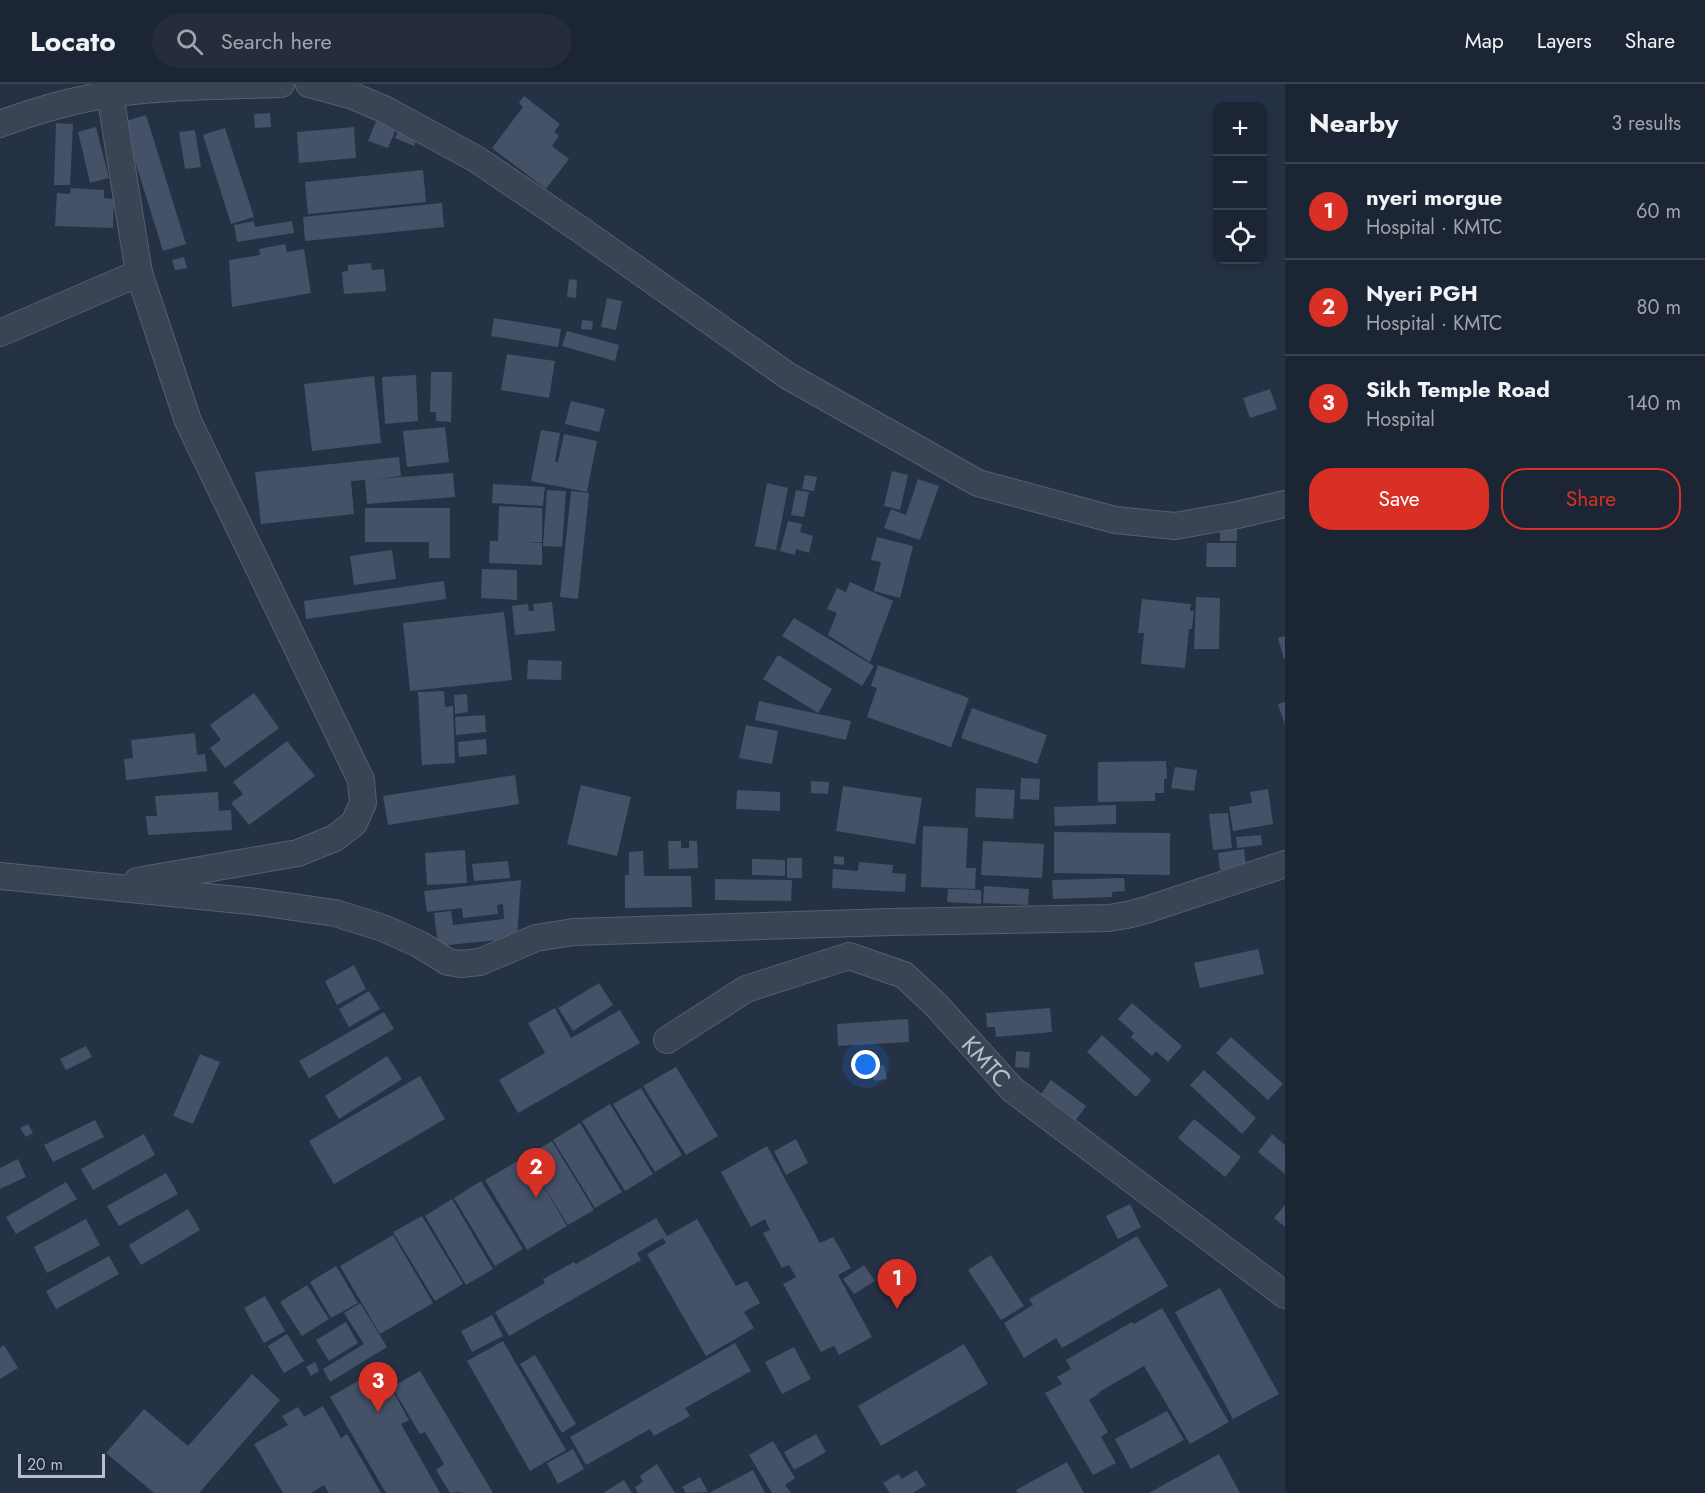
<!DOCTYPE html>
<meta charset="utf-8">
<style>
:root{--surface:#1c2534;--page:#252d3c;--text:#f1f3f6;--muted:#a0a5ac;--line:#3a424f;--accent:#d93025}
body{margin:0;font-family:Jost,sans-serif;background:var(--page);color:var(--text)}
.controls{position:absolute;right:18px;top:18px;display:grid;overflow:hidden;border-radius:12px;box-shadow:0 3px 9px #0003}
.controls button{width:54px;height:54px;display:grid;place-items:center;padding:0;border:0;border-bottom:2px solid var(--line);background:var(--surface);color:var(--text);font:30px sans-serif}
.scale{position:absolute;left:18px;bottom:15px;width:87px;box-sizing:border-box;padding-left:6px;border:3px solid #b7bfce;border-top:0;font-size:16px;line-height:21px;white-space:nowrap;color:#b7bfce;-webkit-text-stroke:4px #1e293a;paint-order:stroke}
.you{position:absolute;left:866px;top:981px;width:21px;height:21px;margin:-15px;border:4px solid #fff;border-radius:50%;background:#1a73e8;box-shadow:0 0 0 9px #1a73e833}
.badge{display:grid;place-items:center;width:39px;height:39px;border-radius:50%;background:var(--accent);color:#fff;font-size:20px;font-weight:700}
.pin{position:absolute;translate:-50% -50px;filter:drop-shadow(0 2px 3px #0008)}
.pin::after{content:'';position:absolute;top:32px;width:21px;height:18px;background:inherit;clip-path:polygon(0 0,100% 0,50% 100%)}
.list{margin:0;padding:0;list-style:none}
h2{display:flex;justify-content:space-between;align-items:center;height:78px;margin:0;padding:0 24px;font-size:26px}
h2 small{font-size:20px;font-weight:400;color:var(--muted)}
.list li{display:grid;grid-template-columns:39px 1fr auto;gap:18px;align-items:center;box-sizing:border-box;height:96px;padding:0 24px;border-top:2px solid var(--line)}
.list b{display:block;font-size:22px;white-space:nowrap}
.list p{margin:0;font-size:20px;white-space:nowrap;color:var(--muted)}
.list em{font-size:20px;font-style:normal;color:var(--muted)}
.actions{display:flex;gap:12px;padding:18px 24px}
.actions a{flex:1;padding:14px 0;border:2px solid var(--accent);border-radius:24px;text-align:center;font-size:21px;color:var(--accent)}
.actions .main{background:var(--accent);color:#fff}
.icon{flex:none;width:33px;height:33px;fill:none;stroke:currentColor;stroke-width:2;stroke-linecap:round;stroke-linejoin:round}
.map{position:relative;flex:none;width:1285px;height:1409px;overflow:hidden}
header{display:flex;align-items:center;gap:36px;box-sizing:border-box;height:84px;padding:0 30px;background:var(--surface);border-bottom:2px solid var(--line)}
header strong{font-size:28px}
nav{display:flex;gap:33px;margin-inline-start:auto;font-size:21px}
.search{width:420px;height:54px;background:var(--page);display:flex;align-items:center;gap:15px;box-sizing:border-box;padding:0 21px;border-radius:33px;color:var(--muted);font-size:22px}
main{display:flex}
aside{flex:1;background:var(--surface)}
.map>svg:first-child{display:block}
.building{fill:#445167}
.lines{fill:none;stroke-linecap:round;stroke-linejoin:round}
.street-casing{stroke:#555f6f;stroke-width:28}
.street{stroke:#3a4454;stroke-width:26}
.labels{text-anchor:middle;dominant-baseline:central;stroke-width:4.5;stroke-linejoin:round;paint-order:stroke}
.street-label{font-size:24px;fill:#b7bfce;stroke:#1e293a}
</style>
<header>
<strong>Locato</strong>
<div class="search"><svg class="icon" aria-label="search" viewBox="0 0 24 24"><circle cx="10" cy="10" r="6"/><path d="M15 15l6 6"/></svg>Search here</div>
<nav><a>Map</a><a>Layers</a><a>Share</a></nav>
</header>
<main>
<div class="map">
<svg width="1285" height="1409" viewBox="0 0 1285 1409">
<rect width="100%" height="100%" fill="#253145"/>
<g class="building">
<path d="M524,12L560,40L554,48L559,52L552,62L569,75L546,105L492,64L523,23L519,19Z"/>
<path d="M270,29L271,43L255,44L254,30Z"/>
<path d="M146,31L186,160L163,167L123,38Z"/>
<path d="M376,37L396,45L388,64L368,57Z"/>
<path d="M56,39L73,40L70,101H54Z"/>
<path d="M96,43L109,94L90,99L78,48Z"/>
<path d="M354,43L356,74L299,79L297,48Z"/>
<path d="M225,44L254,133L231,140L203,51Z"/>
<path d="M399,44L418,51L414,62L395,54Z"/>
<path d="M195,46L201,83L185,85L179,48Z"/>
<path d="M423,86L426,118L308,130L305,98Z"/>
<path d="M71,104L104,106V114L114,115L113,144L55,142L57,109L70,110Z"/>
<path d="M442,119L444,143L305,157L303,133Z"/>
<path d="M254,137L255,143L292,137L294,149L237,158L234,141Z"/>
<path d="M285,160L287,168L304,165L311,209L232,223L229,176L260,171L259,165Z"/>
<path d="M184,173L187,184L175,186L172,176Z"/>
<path d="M371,179L372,186L384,185L386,207L344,210L342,188L348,187V181Z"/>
<path d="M569,195L577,196L576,214L567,213Z"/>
<path d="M607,214L622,217L616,246L601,243Z"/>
<path d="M494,234L561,245L558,263L491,252Z"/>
<path d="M582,236L593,237L592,246L581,245Z"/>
<path d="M567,247L619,261L615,277L562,262Z"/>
<path d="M507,270L555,277L549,314L501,306Z"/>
<path d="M431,288H452L451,338L436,337V328H430Z"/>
<path d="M416,291L418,337L385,340L382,293Z"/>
<path d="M374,292L381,359L312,367L304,300Z"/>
<path d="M1270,305L1277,325L1250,334L1243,314Z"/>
<path d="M571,317L605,325L599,348L565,340Z"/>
<path d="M445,343L449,378L407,383L403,347Z"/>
<path d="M541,346L560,349L555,378H558L564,350L597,357L587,408L531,397Z"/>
<path d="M399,373L401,392L376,395L453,389L455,413L367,420L365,396L351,397L354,430L261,440L255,388Z"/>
<path d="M892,387L908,391L900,426L884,422Z"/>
<path d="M805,391L817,393L814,407L802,405Z"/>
<path d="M918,395L939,402L920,456L884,444L891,425L906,431Z"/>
<path d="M767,399L788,404L776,466L755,462Z"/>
<path d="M493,400L545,403L543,422L492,419Z"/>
<path d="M547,406L566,407L562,463L543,462Z"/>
<path d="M796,406L809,408L804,433L791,431Z"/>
<path d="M571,407L589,409L578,515L560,513Z"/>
<path d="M499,422L542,424V458H528L542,459V481L489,479L490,457H498Z"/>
<path d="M365,424H450V474H429V458H365Z"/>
<path d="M788,437L802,440L800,448L813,452L809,469L796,465L795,471L780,467Z"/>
<rect x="1220" y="443" width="17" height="14"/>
<path d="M877,453L913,462L900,514L874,507L881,478L871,476Z"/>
<path d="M1207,459H1236V483H1206Z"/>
<path d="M392,466L396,495L354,501L350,472Z"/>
<path d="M482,485L517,486V516L481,514Z"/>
<path d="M444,497L446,515L306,535L304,517Z"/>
<path d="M850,498L893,517L870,578L828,551L837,529L827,525L837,504L846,508Z"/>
<path d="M1196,513L1220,514L1219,565H1194Z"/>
<path d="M1142,515L1191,520L1190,527H1194L1192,545H1189L1185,584L1141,580L1144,549H1138Z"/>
<path d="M552,518L555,547L515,551L512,522L528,520L529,527H534L533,520Z"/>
<path d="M504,528L512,596L410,607L403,539Z"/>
<path d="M794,534L874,582L862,602L782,552Z"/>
<path d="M1285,552V575H1284L1278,554Z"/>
<path d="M778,571L832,605L818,629L763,595Z"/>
<path d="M528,576L562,577L561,596L527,595Z"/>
<path d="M878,581L969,614L951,663L867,633L877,604L871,602Z"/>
<path d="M444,607L445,623L453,622L455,679L422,681L418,608Z"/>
<path d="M254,609L279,644L225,684L210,664L221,656L210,641Z"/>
<path d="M467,610L468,628L455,630L454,611Z"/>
<path d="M759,617L851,637L846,656L755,636Z"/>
<path d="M1285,618V641L1278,620Z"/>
<path d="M972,624L1047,651L1037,680L961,654Z"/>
<path d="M485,631L486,648L456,651L455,633Z"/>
<path d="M746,641L778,647L772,680L739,674Z"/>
<path d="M195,649L197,671L205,670L207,687L126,696L124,675L133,674L131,656Z"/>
<path d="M486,655L487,670L459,673L458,658Z"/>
<path d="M287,657L315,692L249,741L231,719L243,710L233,698Z"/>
<path d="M1166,677L1167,695H1164V709H1155V717L1098,718V678Z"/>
<path d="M1175,683L1197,686L1194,707L1171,704Z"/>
<path d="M515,691L519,720L388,741L383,712Z"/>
<path d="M1021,694L1040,695L1039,716L1020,715Z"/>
<path d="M811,697L829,698L828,710L811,709Z"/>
<path d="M581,701L631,713L617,772L567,760Z"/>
<path d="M843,702L922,714L915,760L836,747Z"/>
<path d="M976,704L1015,706L1013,735L975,733Z"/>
<path d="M1268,705L1273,740L1233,747L1229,723L1252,719L1250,708Z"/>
<path d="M737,706L780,708V727L736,725Z"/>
<path d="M218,708L219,727L231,726L232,746L148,751L146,732H157L155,712Z"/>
<path d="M1116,721V740L1055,742L1054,723Z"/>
<path d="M1228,729L1232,764L1213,766L1209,730Z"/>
<path d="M923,742L968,744L966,784H976L975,805L921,803Z"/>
<path d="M1054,748L1170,749V791L1054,789Z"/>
<path d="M1261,751L1262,761L1237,764L1236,753Z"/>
<path d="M668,757H681V764H689V757H697L698,784L669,785Z"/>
<path d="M983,757L1044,760L1042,794L981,791Z"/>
<path d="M1244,765L1246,782L1220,786L1218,769Z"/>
<path d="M465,766L467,799L427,801L425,769Z"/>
<path d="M643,767L644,792H691L692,823L625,824V791H629V768Z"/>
<path d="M834,772L844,773V781L834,780Z"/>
<rect x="787" y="774" width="15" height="20"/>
<path d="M752,775L785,776V792L752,791Z"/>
<path d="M508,777L510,794L474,797L472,780Z"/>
<path d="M859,778L893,781L892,789L906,790L905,808L832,804L833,785L858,787Z"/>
<path d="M1124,794L1125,807L1112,808V813L1053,815L1052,796Z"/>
<path d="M715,795L792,796L791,817L715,816Z"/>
<path d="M521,796L517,854L438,862L434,829L451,827L453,841L504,835L503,820L497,821L498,830L463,834L462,824L427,828L424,807Z"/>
<path d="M984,802L1029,805L1028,821L983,819Z"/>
<path d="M948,805L981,806V820L947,818Z"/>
<path d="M1258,865L1264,890L1200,904L1194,879Z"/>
<path d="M354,881L366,905L337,921L325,897Z"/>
<path d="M599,899L613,921L573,947L558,924Z"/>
<path d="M369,907L380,925L349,943L339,925Z"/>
<path d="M1132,919L1182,962L1168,978L1156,967L1152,972L1131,953L1134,949L1118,935Z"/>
<path d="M555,924L571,954L620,926L640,959L518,1029L499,996L545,969L528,939Z"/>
<path d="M1050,924L1052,948L996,953L995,943H987L986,929Z"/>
<path d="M384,928L394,945L309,994L299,977Z"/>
<path d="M908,935L909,958L838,962L837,940Z"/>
<path d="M1102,951L1151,996L1136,1013L1087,968Z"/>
<path d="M1231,953L1283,1000L1268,1016L1216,969Z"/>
<path d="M86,962L92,973L66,986L60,975Z"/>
<path d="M1016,967L1030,968L1029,984L1015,983Z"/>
<path d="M200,970L220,978L193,1040L173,1032Z"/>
<path d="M387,972L402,995L339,1035L325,1012Z"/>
<path d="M884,981L887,995L874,997L871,983Z"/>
<path d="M676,983L718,1052L686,1071L643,1002Z"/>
<path d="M1204,986L1256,1034L1242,1050L1190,1001Z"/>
<path d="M420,992L445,1035L334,1100L309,1057Z"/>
<path d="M1051,996L1086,1022L1073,1040L1038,1014Z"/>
<path d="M641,1004L682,1071L655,1088L613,1020Z"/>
<path d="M610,1020L653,1090L625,1107L582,1037Z"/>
<path d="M1194,1035L1241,1073L1225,1093L1178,1054Z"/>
<path d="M95,1036L104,1053L53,1078L44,1061Z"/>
<path d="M580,1039L622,1108L595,1124L553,1056Z"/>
<path d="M28,1040L33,1049L26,1053L20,1044Z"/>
<path d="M144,1050L155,1071L93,1106L81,1085Z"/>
<path d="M1272,1050L1285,1061V1090L1258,1068Z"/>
<path d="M796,1055L808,1079L786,1091L774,1067Z"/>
<path d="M552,1057L594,1126L568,1141L536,1089L567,1142L527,1166L485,1096Z"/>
<path d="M767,1062L820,1159L833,1153L851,1184L838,1191L872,1253L839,1271L834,1262L821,1268L783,1200L796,1193L789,1181L782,1184L763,1149L770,1146L765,1135L751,1143L721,1088Z"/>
<path d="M18,1075L26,1093L0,1105V1084Z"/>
<path d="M166,1089L178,1110L119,1142L107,1122Z"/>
<path d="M481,1097L523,1165L495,1182L454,1114Z"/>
<path d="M66,1098L77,1115L16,1150L6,1133Z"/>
<path d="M452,1115L493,1185L466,1201L425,1132Z"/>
<path d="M1130,1120L1141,1143L1118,1155L1106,1132Z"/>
<path d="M1285,1121V1143L1274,1134Z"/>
<path d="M188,1125L200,1146L141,1181L129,1161Z"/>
<path d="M422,1132L463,1200L435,1217L393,1148Z"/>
<path d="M656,1134L667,1152L697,1135L736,1202L747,1197L760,1219L744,1228L754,1244L706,1272L647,1170L666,1159L663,1154L637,1169L641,1176L509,1252L495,1228L545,1199L543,1195L574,1178L576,1180Z"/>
<path d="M86,1135L100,1161L47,1189L34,1163Z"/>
<path d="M393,1151L433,1219L380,1250L340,1182Z"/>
<path d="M1137,1152L1168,1202L1062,1264L1056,1254L1024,1274L1004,1239L1033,1221L1029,1215Z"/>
<path d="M991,1171L1024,1222L1001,1236L968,1186Z"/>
<path d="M109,1172L119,1190L56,1225L46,1207Z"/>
<path d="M864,1181L875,1197L854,1210L843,1195Z"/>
<path d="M336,1182L358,1219L331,1234L310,1198Z"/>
<path d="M307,1201L329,1235L302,1252L280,1218Z"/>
<path d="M1220,1204L1279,1310L1233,1335L1175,1228Z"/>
<path d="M265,1212L285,1247L264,1259L244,1224Z"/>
<path d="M360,1219L387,1263L330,1298L323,1285L364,1260L344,1229Z"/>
<path d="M1162,1224L1229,1338L1190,1360L1144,1282L1099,1308L1100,1309L1089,1316L1108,1348L1101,1353L1116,1379L1093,1391L1045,1309L1062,1300L1057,1293L1071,1285L1066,1276L1132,1238L1134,1240Z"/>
<path d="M492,1231L503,1252L472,1268L461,1247Z"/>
<path d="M346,1238L358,1259L329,1277L316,1256Z"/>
<path d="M287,1250L304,1277L284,1289L268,1262Z"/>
<path d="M503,1257L566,1366L530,1387L467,1277Z"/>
<path d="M735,1259L751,1287L685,1324L690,1332L654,1352L650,1345L586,1381L570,1353Z"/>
<path d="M964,1260L988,1300L881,1362L858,1322Z"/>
<path d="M4,1261L18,1284L0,1295V1264Z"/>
<path d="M794,1263L811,1295L782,1310L765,1278Z"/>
<path d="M535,1271L576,1340L562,1349L520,1280Z"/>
<path d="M315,1278L319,1287L311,1292L306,1283Z"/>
<path d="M380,1284L409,1336L401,1340L440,1409H386L330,1313Z"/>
<path d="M420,1287L493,1409H461L460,1408L450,1409L436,1386L444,1380L425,1348L420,1350L392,1303Z"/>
<path d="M252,1290L280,1316L199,1409H154L106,1369L144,1325L188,1362Z"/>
<path d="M323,1322L341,1354L347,1350L381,1409H329L324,1401L311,1409H283L254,1360L288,1341L282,1332L298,1323L304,1333Z"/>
<path d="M1167,1327L1184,1356L1131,1385L1115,1355Z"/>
<path d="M816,1350L826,1368L794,1386L784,1368Z"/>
<path d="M773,1357L795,1394L785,1401L791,1409H772L749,1371Z"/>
<path d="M573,1365L584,1385L558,1400L547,1379Z"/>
<path d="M1219,1370L1240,1409H1149Z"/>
<path d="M1067,1378L1084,1409H1018L1016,1406Z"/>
<path d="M657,1380L675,1409H638L635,1403L643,1398L640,1392Z"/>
<path d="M753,1386L765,1409H709Z"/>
<path d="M916,1386L926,1401L913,1409H890L883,1399L898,1390L902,1395Z"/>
<path d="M700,1393L708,1408L686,1409L682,1403Z"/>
<path d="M624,1396L632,1409H603Z"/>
</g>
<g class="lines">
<defs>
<g id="street">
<path d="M309,0L353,12L386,26L476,75L581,146L788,292L978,399L1115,436L1175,442L1237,431L1285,420"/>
<path d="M110,10L139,189L188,337L361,696L363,719L354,739L335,754L298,769L137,797"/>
<path d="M0,40C35,27 73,16 111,10C167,2 224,2 281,0"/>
<path d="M0,249L139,189"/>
<path d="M0,792L258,818L335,829L383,844L419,860L448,878L461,880L480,878L536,854L573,848L891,838L1109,834L1127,831L1146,826L1285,780"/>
<path id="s1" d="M667,956L746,905L849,872L904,891L936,921L1013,1006L1285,1211"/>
</g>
</defs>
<use href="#street" class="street-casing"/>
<use href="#street" class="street"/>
</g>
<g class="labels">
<g class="street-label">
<text stroke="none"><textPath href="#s1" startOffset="380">KMTC</textPath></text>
</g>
</g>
</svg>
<div class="controls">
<button>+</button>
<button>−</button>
<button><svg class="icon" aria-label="locate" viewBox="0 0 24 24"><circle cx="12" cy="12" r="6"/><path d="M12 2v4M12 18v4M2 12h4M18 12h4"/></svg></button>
</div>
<div class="scale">20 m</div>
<div class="you"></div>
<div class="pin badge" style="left:897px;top:1225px">1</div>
<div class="pin badge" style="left:536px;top:1114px">2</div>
<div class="pin badge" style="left:378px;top:1328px">3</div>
</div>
<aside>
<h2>Nearby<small>3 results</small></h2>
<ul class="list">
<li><span class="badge">1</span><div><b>nyeri morgue</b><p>Hospital · KMTC</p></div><em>60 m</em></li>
<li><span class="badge">2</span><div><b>Nyeri PGH</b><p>Hospital · KMTC</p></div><em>80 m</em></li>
<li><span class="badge">3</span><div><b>Sikh Temple Road</b><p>Hospital</p></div><em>140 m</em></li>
</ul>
<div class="actions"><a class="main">Save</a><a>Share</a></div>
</aside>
</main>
